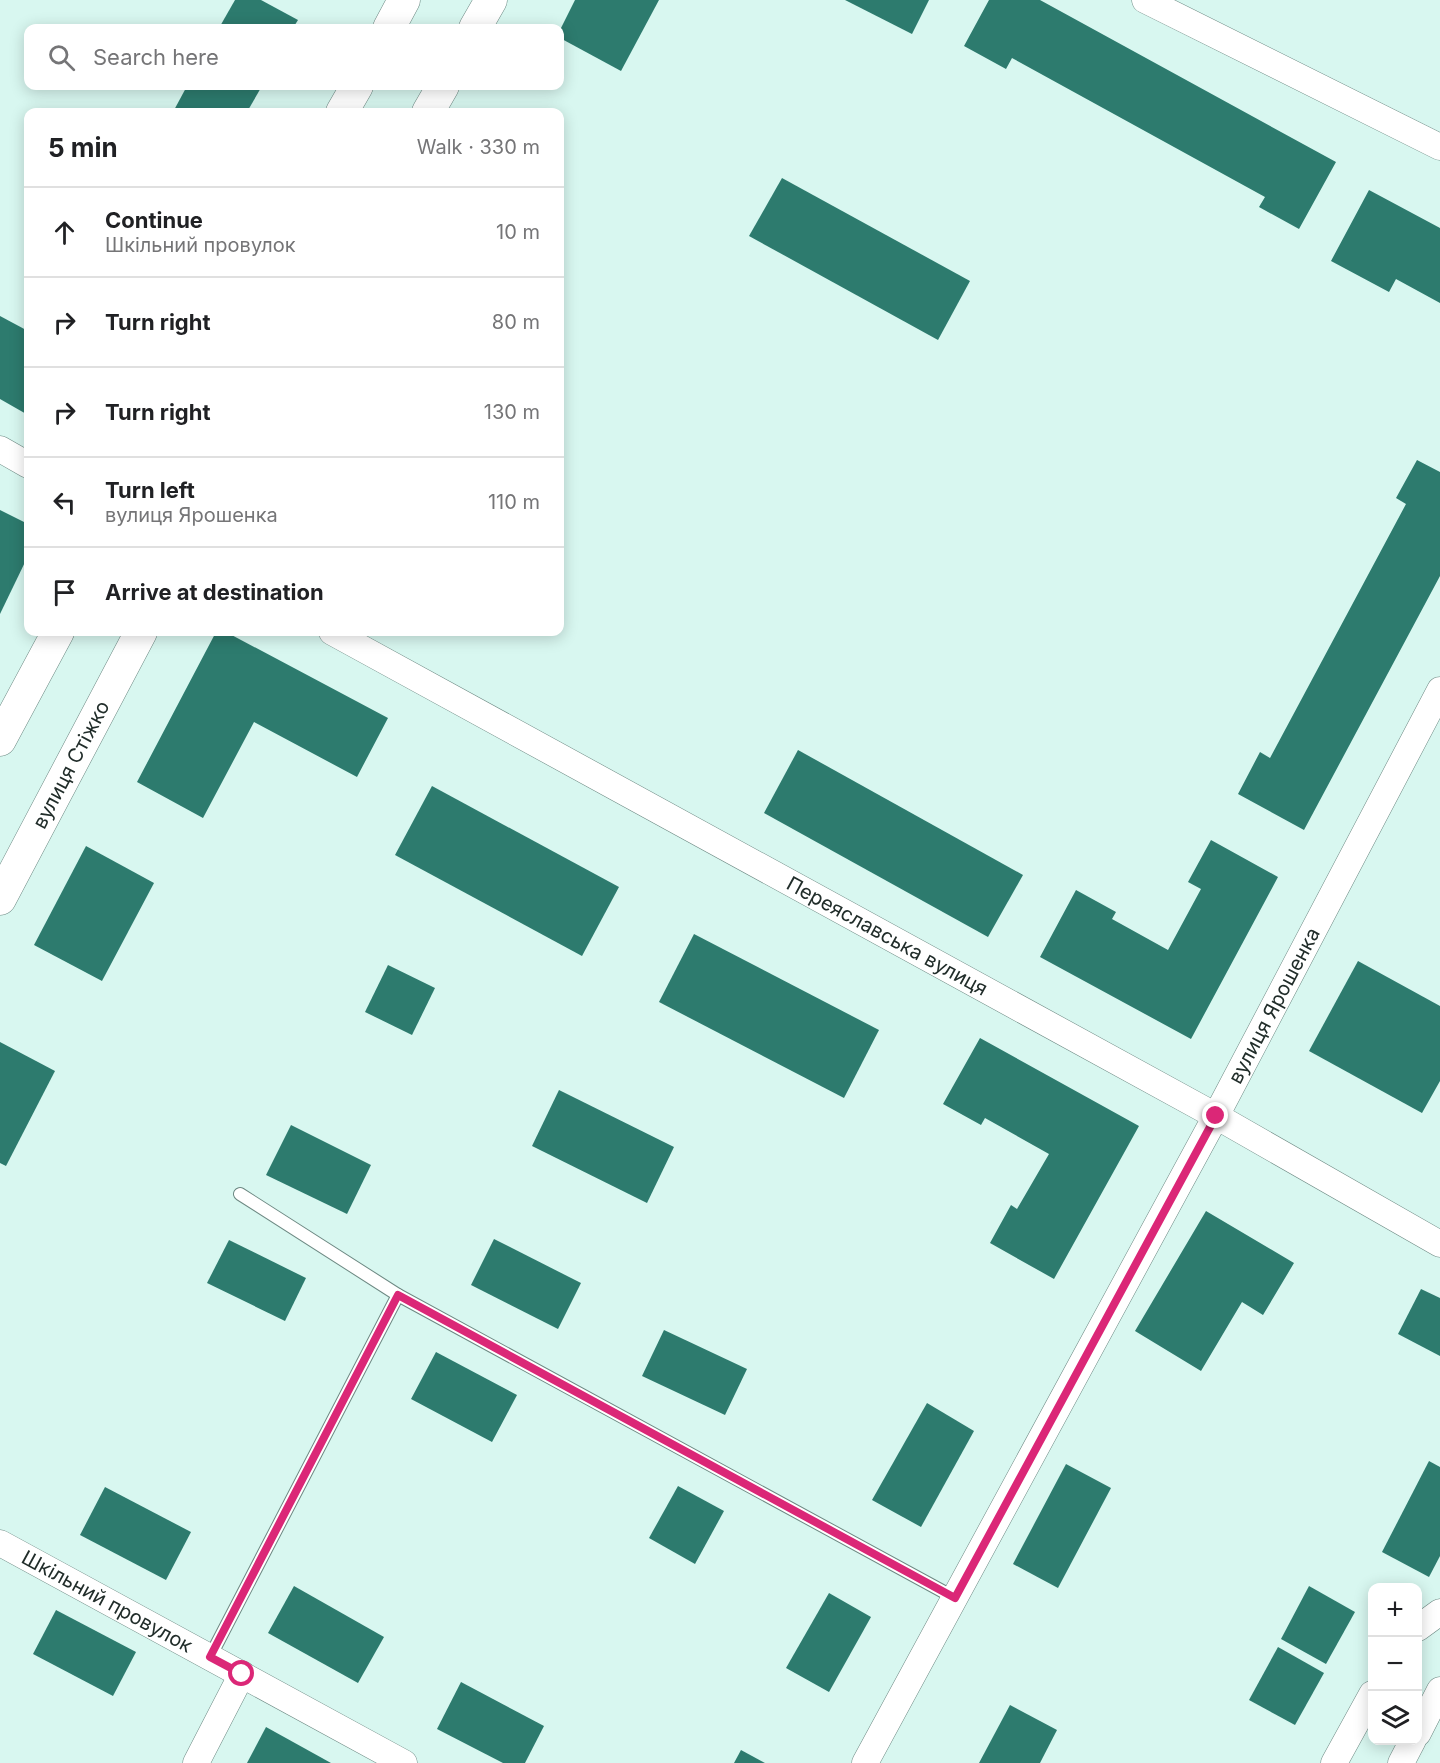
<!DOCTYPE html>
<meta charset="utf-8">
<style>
:root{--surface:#fff;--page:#f6f6f6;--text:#202124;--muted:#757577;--line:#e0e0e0}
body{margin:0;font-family:Inter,sans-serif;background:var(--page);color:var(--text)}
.controls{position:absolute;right:18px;bottom:18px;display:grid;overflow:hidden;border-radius:12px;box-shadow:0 3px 15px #0003}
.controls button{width:54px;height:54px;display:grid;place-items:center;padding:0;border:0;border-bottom:2px solid var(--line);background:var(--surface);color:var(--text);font:30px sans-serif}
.stop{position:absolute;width:18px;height:18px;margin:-14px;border:4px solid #db2777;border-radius:50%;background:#fff}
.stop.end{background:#db2777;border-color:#fff;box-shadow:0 2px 6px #0008}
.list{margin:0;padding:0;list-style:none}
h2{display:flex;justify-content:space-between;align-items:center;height:78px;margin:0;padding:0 24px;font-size:26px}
h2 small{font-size:20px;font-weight:400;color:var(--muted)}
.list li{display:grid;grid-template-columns:39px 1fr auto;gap:18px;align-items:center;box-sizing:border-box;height:90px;padding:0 24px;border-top:2px solid var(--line)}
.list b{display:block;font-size:22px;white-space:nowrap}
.list p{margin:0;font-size:20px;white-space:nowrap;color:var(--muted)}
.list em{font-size:20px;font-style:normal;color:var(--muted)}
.icon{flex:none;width:33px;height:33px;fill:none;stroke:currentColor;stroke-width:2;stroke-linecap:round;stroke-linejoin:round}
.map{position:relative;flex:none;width:1440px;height:1763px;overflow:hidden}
.search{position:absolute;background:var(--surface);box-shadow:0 3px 15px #0003;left:24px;top:24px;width:540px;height:66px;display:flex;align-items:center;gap:15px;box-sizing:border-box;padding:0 21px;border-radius:12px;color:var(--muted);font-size:22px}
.panel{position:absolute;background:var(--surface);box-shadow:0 3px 15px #0003;left:24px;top:108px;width:540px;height:528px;border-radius:12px}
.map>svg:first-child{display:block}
.building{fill:#2d7b6e}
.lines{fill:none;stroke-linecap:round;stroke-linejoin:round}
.service-casing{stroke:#6d8983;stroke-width:14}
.minor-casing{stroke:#6d8983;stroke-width:27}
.tertiary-casing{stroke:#6d8983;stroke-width:33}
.service{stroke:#fff;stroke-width:12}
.minor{stroke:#fff;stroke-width:26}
.tertiary{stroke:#fff;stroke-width:32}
.route{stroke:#db2777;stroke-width:8}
.labels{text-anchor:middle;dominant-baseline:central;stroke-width:6;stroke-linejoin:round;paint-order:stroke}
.street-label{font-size:20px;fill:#212d2a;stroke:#fff}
</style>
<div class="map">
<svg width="1440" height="1763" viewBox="0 0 1440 1763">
<rect width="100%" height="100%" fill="#d8f7f0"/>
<g class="building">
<path d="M235,0H261L298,20L293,28H219Z"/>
<path d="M575,0H659L621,71L560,38V30Z"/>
<path d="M845,0H929L912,34Z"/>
<path d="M989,0H1040L1336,162L1299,229L1259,207L1265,197L1012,58L1006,69L964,46Z"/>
<path d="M187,86H262L247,112H173Z"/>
<path d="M782,178L970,281L938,340L749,236Z"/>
<path d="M1369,190L1440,228V303L1396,279L1389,292L1331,261Z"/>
<path d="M0,316L28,331V415L0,399Z"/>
<path d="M1417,460L1440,472V576L1304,830L1238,794L1260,752L1270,758L1406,504L1396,498Z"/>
<path d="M0,510L28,524V556L0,614Z"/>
<path d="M216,632H226L388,718L357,777L254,722L203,818L137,782Z"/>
<path d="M798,750L1023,875L988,937L764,813Z"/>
<path d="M432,786L619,887L582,956L395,855Z"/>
<path d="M1211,840L1278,877L1191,1039L1040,957L1076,890L1116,912L1112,919L1168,950L1201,889L1188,882Z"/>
<path d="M86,846L154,883L102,981L34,945Z"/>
<path d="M694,934L879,1030L844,1098L659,1002Z"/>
<path d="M1358,961L1440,1006V1081L1422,1113L1309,1051Z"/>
<path d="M388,965L435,988L412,1035L365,1012Z"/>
<path d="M980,1038L1139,1126L1054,1279L990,1243L1011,1205L1017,1209L1049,1154L985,1118L981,1125L943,1104Z"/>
<path d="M0,1042L55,1071L6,1166L0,1163Z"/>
<path d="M559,1090L674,1147L647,1203L532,1146Z"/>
<path d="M291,1125L371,1165L347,1214L266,1175Z"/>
<path d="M1206,1211L1294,1263L1263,1315L1242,1302L1201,1371L1135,1331Z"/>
<path d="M494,1239L581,1283L558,1329L471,1285Z"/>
<path d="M229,1240L306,1278L285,1321L207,1283Z"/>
<path d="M1421,1289L1440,1298V1356L1398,1334Z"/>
<path d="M664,1330L747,1369L725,1415L642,1376Z"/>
<path d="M436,1352L517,1395L492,1442L411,1399Z"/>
<path d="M927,1403L974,1431L921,1527L872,1500Z"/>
<path d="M1429,1461L1440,1467V1556L1429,1577L1382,1552Z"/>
<path d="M1066,1464L1111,1488L1058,1588L1013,1564Z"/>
<path d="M678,1486L724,1511L695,1564L649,1538Z"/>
<path d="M105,1487L191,1532L166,1580L80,1535Z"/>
<path d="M294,1586L384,1637L358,1683L268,1633Z"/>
<path d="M1309,1586L1355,1612L1326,1664L1281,1639Z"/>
<path d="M829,1593L871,1617L829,1692L786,1668Z"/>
<path d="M56,1610L136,1652L113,1696L33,1654Z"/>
<path d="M1278,1647L1324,1673L1295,1725L1249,1700Z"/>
<path d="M461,1682L544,1726L525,1763H503L437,1729Z"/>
<path d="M1010,1705L1057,1730L1040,1763H979Z"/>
<path d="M266,1727L331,1763H247Z"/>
<path d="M741,1750L765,1763H734Z"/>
</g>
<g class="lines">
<defs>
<g id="service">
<path d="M240,1194L398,1295L955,1598"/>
<path d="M210,1657L398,1295"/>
</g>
<g id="minor">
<path d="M1145,0L1440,147"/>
<path d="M0,449L28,465"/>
<path id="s1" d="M332,632L1216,1116L1440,1244"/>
<path id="s2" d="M0,1543L404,1763"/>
<path d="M1418,1628L1440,1612"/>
<path d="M1418,1733L1440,1690"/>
<path d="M196,1763L242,1674"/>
<path id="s3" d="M865,1763L1216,1116L1440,690"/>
<path d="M1334,1763L1372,1694"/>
<path d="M1401,1763L1413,1740"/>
</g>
<g id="tertiary">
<path d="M389,28L404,0"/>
<path d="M475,28L491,0"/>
<path d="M342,112L357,86"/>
<path d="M428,112L443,86"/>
<path d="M0,740L58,632"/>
<path id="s4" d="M0,899L141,632"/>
</g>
</defs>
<use href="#service" class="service-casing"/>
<use href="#minor" class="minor-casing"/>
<use href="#tertiary" class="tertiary-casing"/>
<use href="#service" class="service"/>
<use href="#minor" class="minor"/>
<use href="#tertiary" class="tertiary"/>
</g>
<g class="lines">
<path class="route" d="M242,1674L210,1657L398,1295L955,1598L1216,1116"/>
</g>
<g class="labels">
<g class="street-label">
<text stroke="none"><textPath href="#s4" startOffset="152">вулиця Стіжко</textPath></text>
<text stroke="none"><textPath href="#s1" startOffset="633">Переяславська вулиця</textPath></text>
<text stroke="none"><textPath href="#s3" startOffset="861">вулиця Ярошенка</textPath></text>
<text stroke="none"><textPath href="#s2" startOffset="122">Шкільний провулок</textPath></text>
</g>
</g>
</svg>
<div class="controls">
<button>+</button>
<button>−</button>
<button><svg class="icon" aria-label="layers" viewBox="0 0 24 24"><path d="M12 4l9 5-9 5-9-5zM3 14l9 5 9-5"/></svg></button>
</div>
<div class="stop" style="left:242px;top:1674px"></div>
<div class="stop end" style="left:1216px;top:1116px"></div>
<div class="search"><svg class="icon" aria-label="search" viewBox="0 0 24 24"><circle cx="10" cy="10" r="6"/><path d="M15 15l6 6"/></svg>Search here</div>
<section class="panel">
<h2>5 min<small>Walk · 330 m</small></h2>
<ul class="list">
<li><svg class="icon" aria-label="ahead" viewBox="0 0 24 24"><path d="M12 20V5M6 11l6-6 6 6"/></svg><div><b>Continue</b><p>Шкільний провулок</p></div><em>10 m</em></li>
<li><svg class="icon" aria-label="right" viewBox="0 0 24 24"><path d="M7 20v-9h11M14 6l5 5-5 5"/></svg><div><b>Turn right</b></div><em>80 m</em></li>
<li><svg class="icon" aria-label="right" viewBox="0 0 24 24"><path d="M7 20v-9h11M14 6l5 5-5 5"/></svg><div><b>Turn right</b></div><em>130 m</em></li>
<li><svg class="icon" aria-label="left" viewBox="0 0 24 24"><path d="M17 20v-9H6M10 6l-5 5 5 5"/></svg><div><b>Turn left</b><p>вулиця Ярошенка</p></div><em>110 m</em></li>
<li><svg class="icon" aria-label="arrive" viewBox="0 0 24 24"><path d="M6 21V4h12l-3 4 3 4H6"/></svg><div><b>Arrive at destination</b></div></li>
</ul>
</section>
</div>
